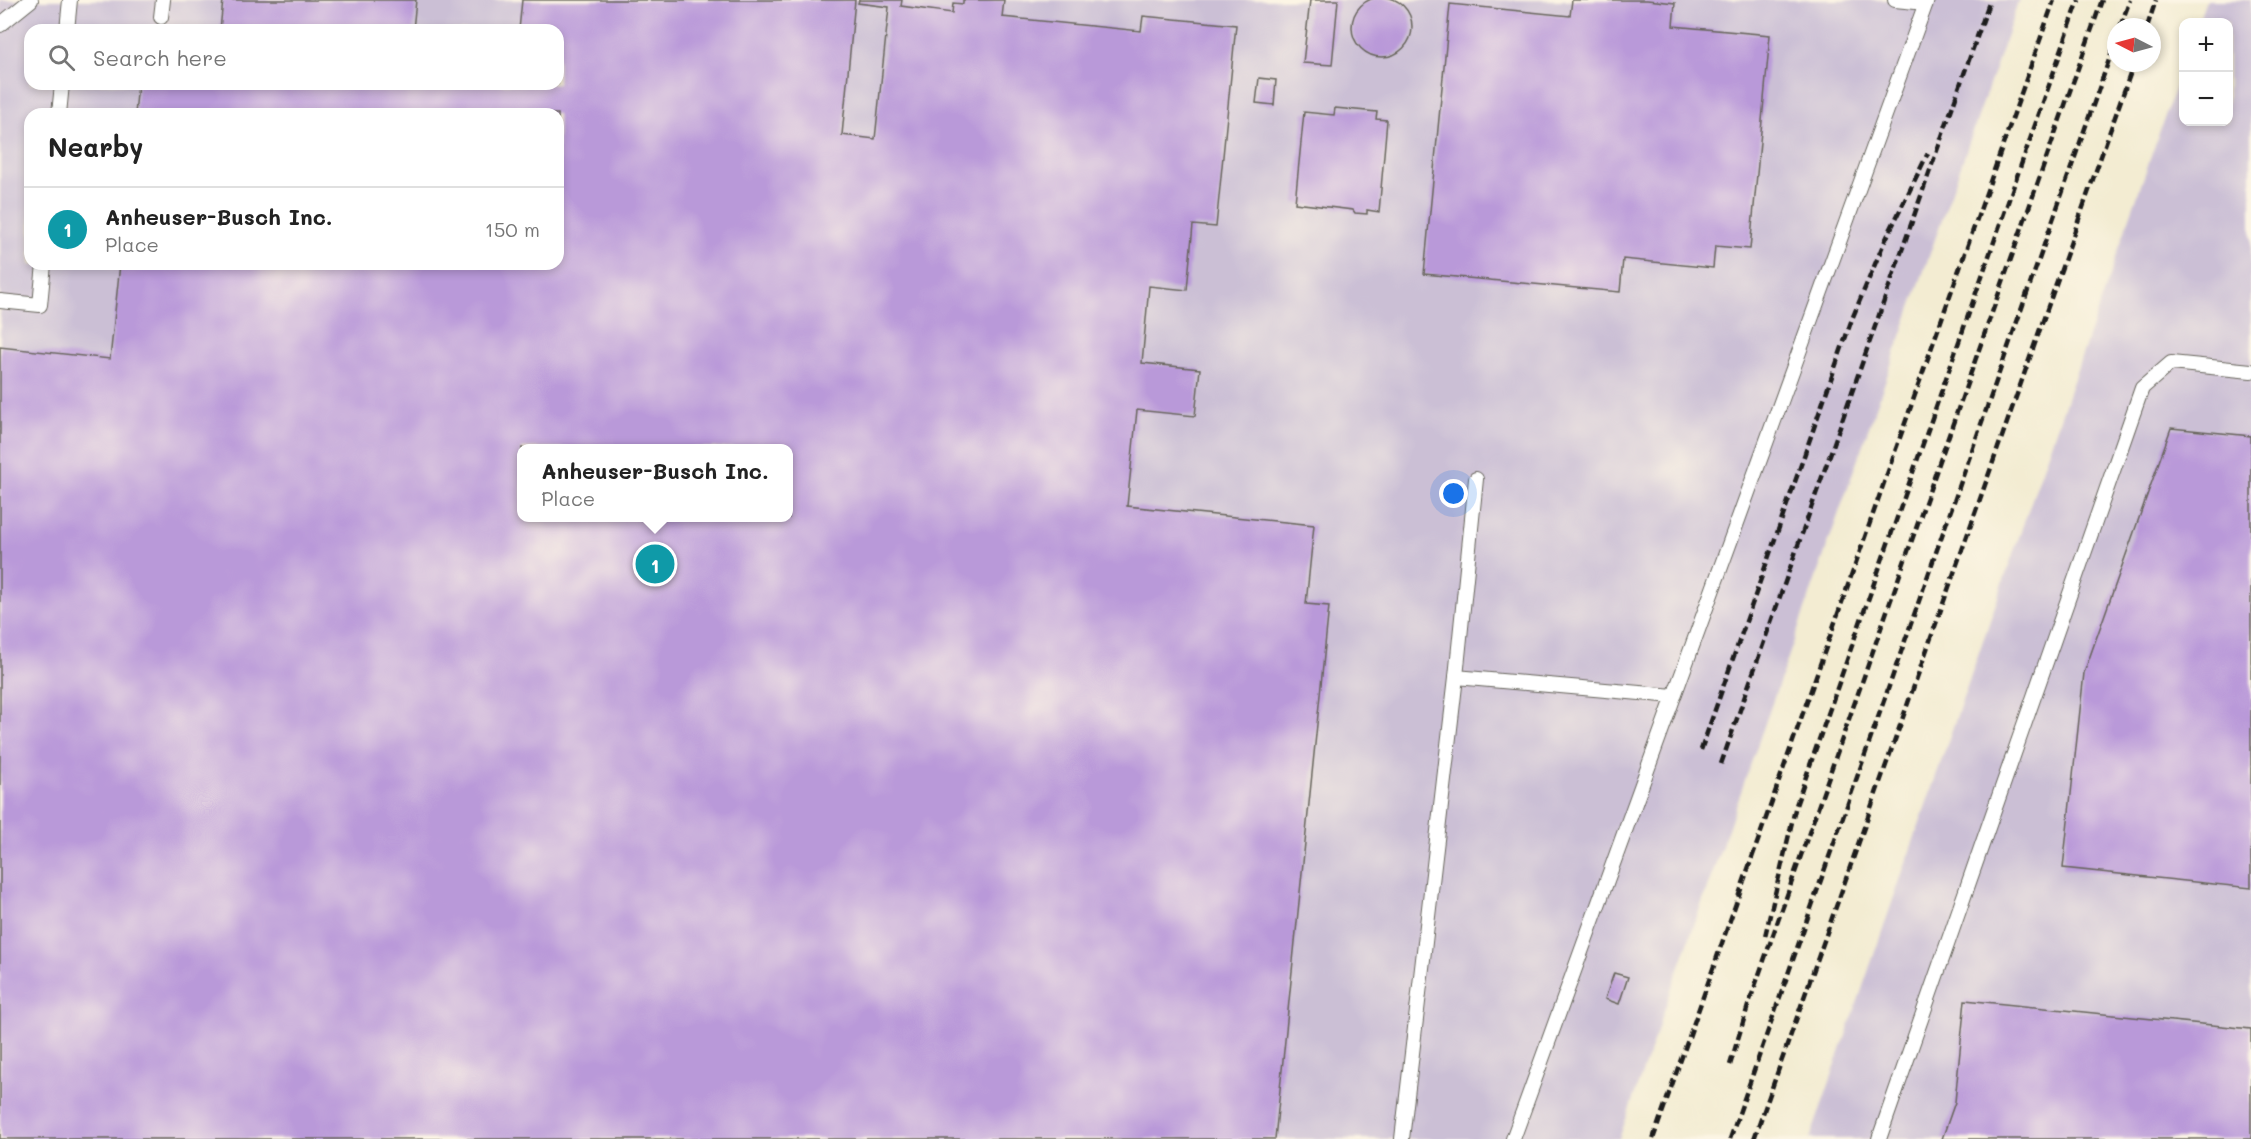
<!DOCTYPE html>
<meta charset="utf-8">
<style>
:root{--surface:#fff;--page:#f2f2f2;--text:#222;--muted:#767676;--line:#e0e0e0;--accent:#1f6fb2}
body{margin:0;font-family:Mali,sans-serif;background:var(--page);color:var(--text)}
.controls{position:absolute;right:18px;top:18px;display:grid;overflow:hidden;border-radius:12px;box-shadow:0 3px 9px #0003}
.controls button{width:54px;height:54px;display:grid;place-items:center;padding:0;border:0;border-bottom:2px solid var(--line);background:var(--surface);color:var(--text);font:30px sans-serif}
.compass{position:absolute;left:2107px;top:18px;width:54px;height:54px;border-radius:50%;background:var(--surface);box-shadow:0 3px 9px #0003;rotate:276deg}
.you{position:absolute;left:1454px;top:494px;width:21px;height:21px;margin:-15px;border:4px solid #fff;border-radius:50%;background:#1a73e8;box-shadow:0 0 0 9px #1a73e833}
.badge{display:grid;place-items:center;width:39px;height:39px;border-radius:50%;background:var(--accent);color:#fff;font-size:20px;font-weight:700}
.pin{position:absolute;translate:-50% -50%;border:3px solid #fff;box-shadow:0 2px 6px #0006}
.popup{position:absolute;left:517px;top:444px;width:276px;height:78px;box-sizing:border-box;display:grid;place-content:center;border-radius:12px;background:var(--surface);filter:drop-shadow(0 2px 4px #0005);font-size:20px;white-space:nowrap;color:var(--muted)}
.popup b{font-size:22px;color:var(--text)}
.popup::after{content:'';position:absolute;left:50%;top:100%;margin-left:-12px;border:12px solid transparent;border-top-color:var(--surface)}
.list{margin:0;padding:0;list-style:none}
h2{display:flex;justify-content:space-between;align-items:center;height:78px;margin:0;padding:0 24px;font-size:26px}
h2 small{font-size:20px;font-weight:400;color:var(--muted)}
.list li{display:grid;grid-template-columns:39px 1fr auto;gap:18px;align-items:center;box-sizing:border-box;height:84px;padding:0 24px;border-top:2px solid var(--line)}
.list b{display:block;font-size:22px;white-space:nowrap}
.list p{margin:0;font-size:20px;white-space:nowrap;color:var(--muted)}
.list em{font-size:20px;font-style:normal;color:var(--muted)}
.icon{flex:none;width:33px;height:33px;fill:none;stroke:currentColor;stroke-width:2;stroke-linecap:round;stroke-linejoin:round}
.map{position:relative;flex:none;width:2251px;height:1139px;overflow:hidden}
.search{position:absolute;background:var(--surface);box-shadow:0 3px 9px #0003;left:24px;top:24px;width:540px;height:66px;display:flex;align-items:center;gap:15px;box-sizing:border-box;padding:0 21px;border-radius:18px;color:var(--muted);font-size:22px}
.panel{position:absolute;background:var(--surface);box-shadow:0 3px 9px #0003;left:24px;top:108px;width:540px;height:162px;border-radius:18px}
.map>svg:first-child{display:block}
.industrial{fill:#cbbfd5;fill-rule:evenodd}
.building{fill:#b999d9;fill-rule:evenodd}
.lines{fill:none;stroke-linecap:round;stroke-linejoin:round}
.service-casing{stroke:#67655c;stroke-width:16}
.service{stroke:#fff;stroke-width:14}
.rail{stroke:#1c1c1c;stroke-width:4.5;stroke-dasharray:9 4.5;stroke-linecap:butt}
</style>
<div class="map">
<svg width="2251" height="1139" viewBox="0 0 2251 1139">
<rect width="100%" height="100%" fill="#fcf5e5"/>
<filter id="ink" filterUnits="userSpaceOnUse"><feTurbulence type="fractalNoise" baseFrequency=".0167" numOctaves="2"/><feDisplacementMap in="SourceGraphic" scale="12" xChannelSelector="R" yChannelSelector="G"/><feConvolveMatrix kernelMatrix="1 2 1 2 8 2 1 2 1" color-interpolation-filters="sRGB"/></filter>
<filter id="wash" filterUnits="userSpaceOnUse"><feTurbulence type="fractalNoise" baseFrequency=".008" numOctaves="4" result="noise"/><feDisplacementMap in="SourceGraphic" scale="24" xChannelSelector="R" yChannelSelector="G"/><feGaussianBlur stdDeviation="1.35" result="paint"/><feColorMatrix in="noise" values="0 0 0 0 0 0 0 0 0 0 0 0 0 0 0 0 0 1.4 0 .05"/><feComposite in="paint" operator="in"/></filter>
<g filter="url(#wash)">
<rect width="100%" height="100%" fill="#f3ecd2"/>
<g class="industrial">
<path d="M0,0H2019L1619,1139H0ZM30,30H558V84H30ZM30,114H558V264H30ZM522,448H789V518H522Z"/>
<path d="M2206,0H2251V1139H1810L2183,64L2184,122H2228V22H2198Z"/>
</g>
<g id="blocks">
<g class="building">
<circle cx="1382" cy="27" r="30"/>
<path d="M223,0H416L413,30H220Z"/>
<path d="M522,0H855L842,135L875,139L889,7L858,3L859,0H902L901,6L952,13L953,3L963,4V0H1004L1002,17L1141,31L1143,16L1236,25L1216,227L1193,225L1187,290L1149,286L1142,363L1200,369L1195,416L1137,410L1127,506L1314,525L1306,604L1329,606L1275,1139H0V347L110,359L120,264H558V114H135L138,84H558V30H519ZM522,448H789V518H522Z"/>
<path d="M1310,0H1338L1332,65L1303,63Z"/>
<path d="M1572,0H1647L1675,3L1673,26L1770,35L1750,249L1715,246L1713,268L1623,259L1620,292L1424,274L1450,4L1570,16Z"/>
<path d="M1259,78L1276,80L1274,105L1256,103Z"/>
<path d="M1335,108L1377,112L1376,119L1387,120L1379,212L1367,210V214L1355,213L1353,210L1295,203L1304,112L1334,115Z"/>
<path d="M2171,428L2251,436V888L2063,868L2084,673Z"/>
<path d="M1614,973L1628,977L1619,1004L1605,999Z"/>
<path d="M1965,1000L2251,1029V1139H1942L1955,1102Z"/>
</g>
</g>
</g>
<g filter="url(#ink)">
<use href="#blocks" fill-opacity="0" stroke="#67655c" stroke-width="1.5"/>
<g class="lines">
<defs>
<g id="service">
<path d="M1895,0L1926,3"/>
<path d="M161,17L163,0"/>
<path d="M0,25L31,0"/>
<path d="M67,30L70,0"/>
<path d="M59,114L62,84"/>
<path d="M0,301L40,305L44,264"/>
<path d="M1476,479L1456,677L1674,696"/>
<path d="M1402,1139L1456,677"/>
<path d="M1513,1139L1927,0"/>
<path d="M1879,1139L2142,388L2171,363L2251,371"/>
</g>
</defs>
<use href="#service" class="service-casing"/>
<use href="#service" class="service"/>
<g class="rail">
<path d="M2120,27L2130,0"/>
<path d="M2147,27L2156,0"/>
<path d="M1701,750L1852,319L1883,245L1928,153"/>
<path d="M1721,764L1990,0"/>
<path d="M1765,936L1796,805L2079,0"/>
<path d="M1730,1065L1748,1006L2102,0"/>
<path d="M1653,1139L2054,0"/>
<path d="M1730,1139L2116,40"/>
<path d="M1754,1139L2134,63"/>
</g>
</g>
</g>
</svg>
<div class="controls">
<button>+</button>
<button>−</button>
</div>
<svg class="compass" viewBox="-18 -18 36 36"><path d="M0-13l5 13h-10z" fill="#e53935"/><path d="M0 13l5-13h-10z" fill="#767676"/></svg>
<div class="you"></div>
<div class="pin badge" style="left:655px;top:564px;background:#0f9aa8">1</div>
<div class="popup"><b>Anheuser-Busch Inc.</b>Place</div>
<div class="search"><svg class="icon" aria-label="search" viewBox="0 0 24 24"><circle cx="10" cy="10" r="6"/><path d="M15 15l6 6"/></svg>Search here</div>
<section class="panel">
<h2>Nearby<small></small></h2>
<ul class="list">
<li><span class="badge" style="background:#0f9aa8">1</span><div><b>Anheuser-Busch Inc.</b><p>Place</p></div><em>150 m</em></li>
</ul>
</section>
</div>
